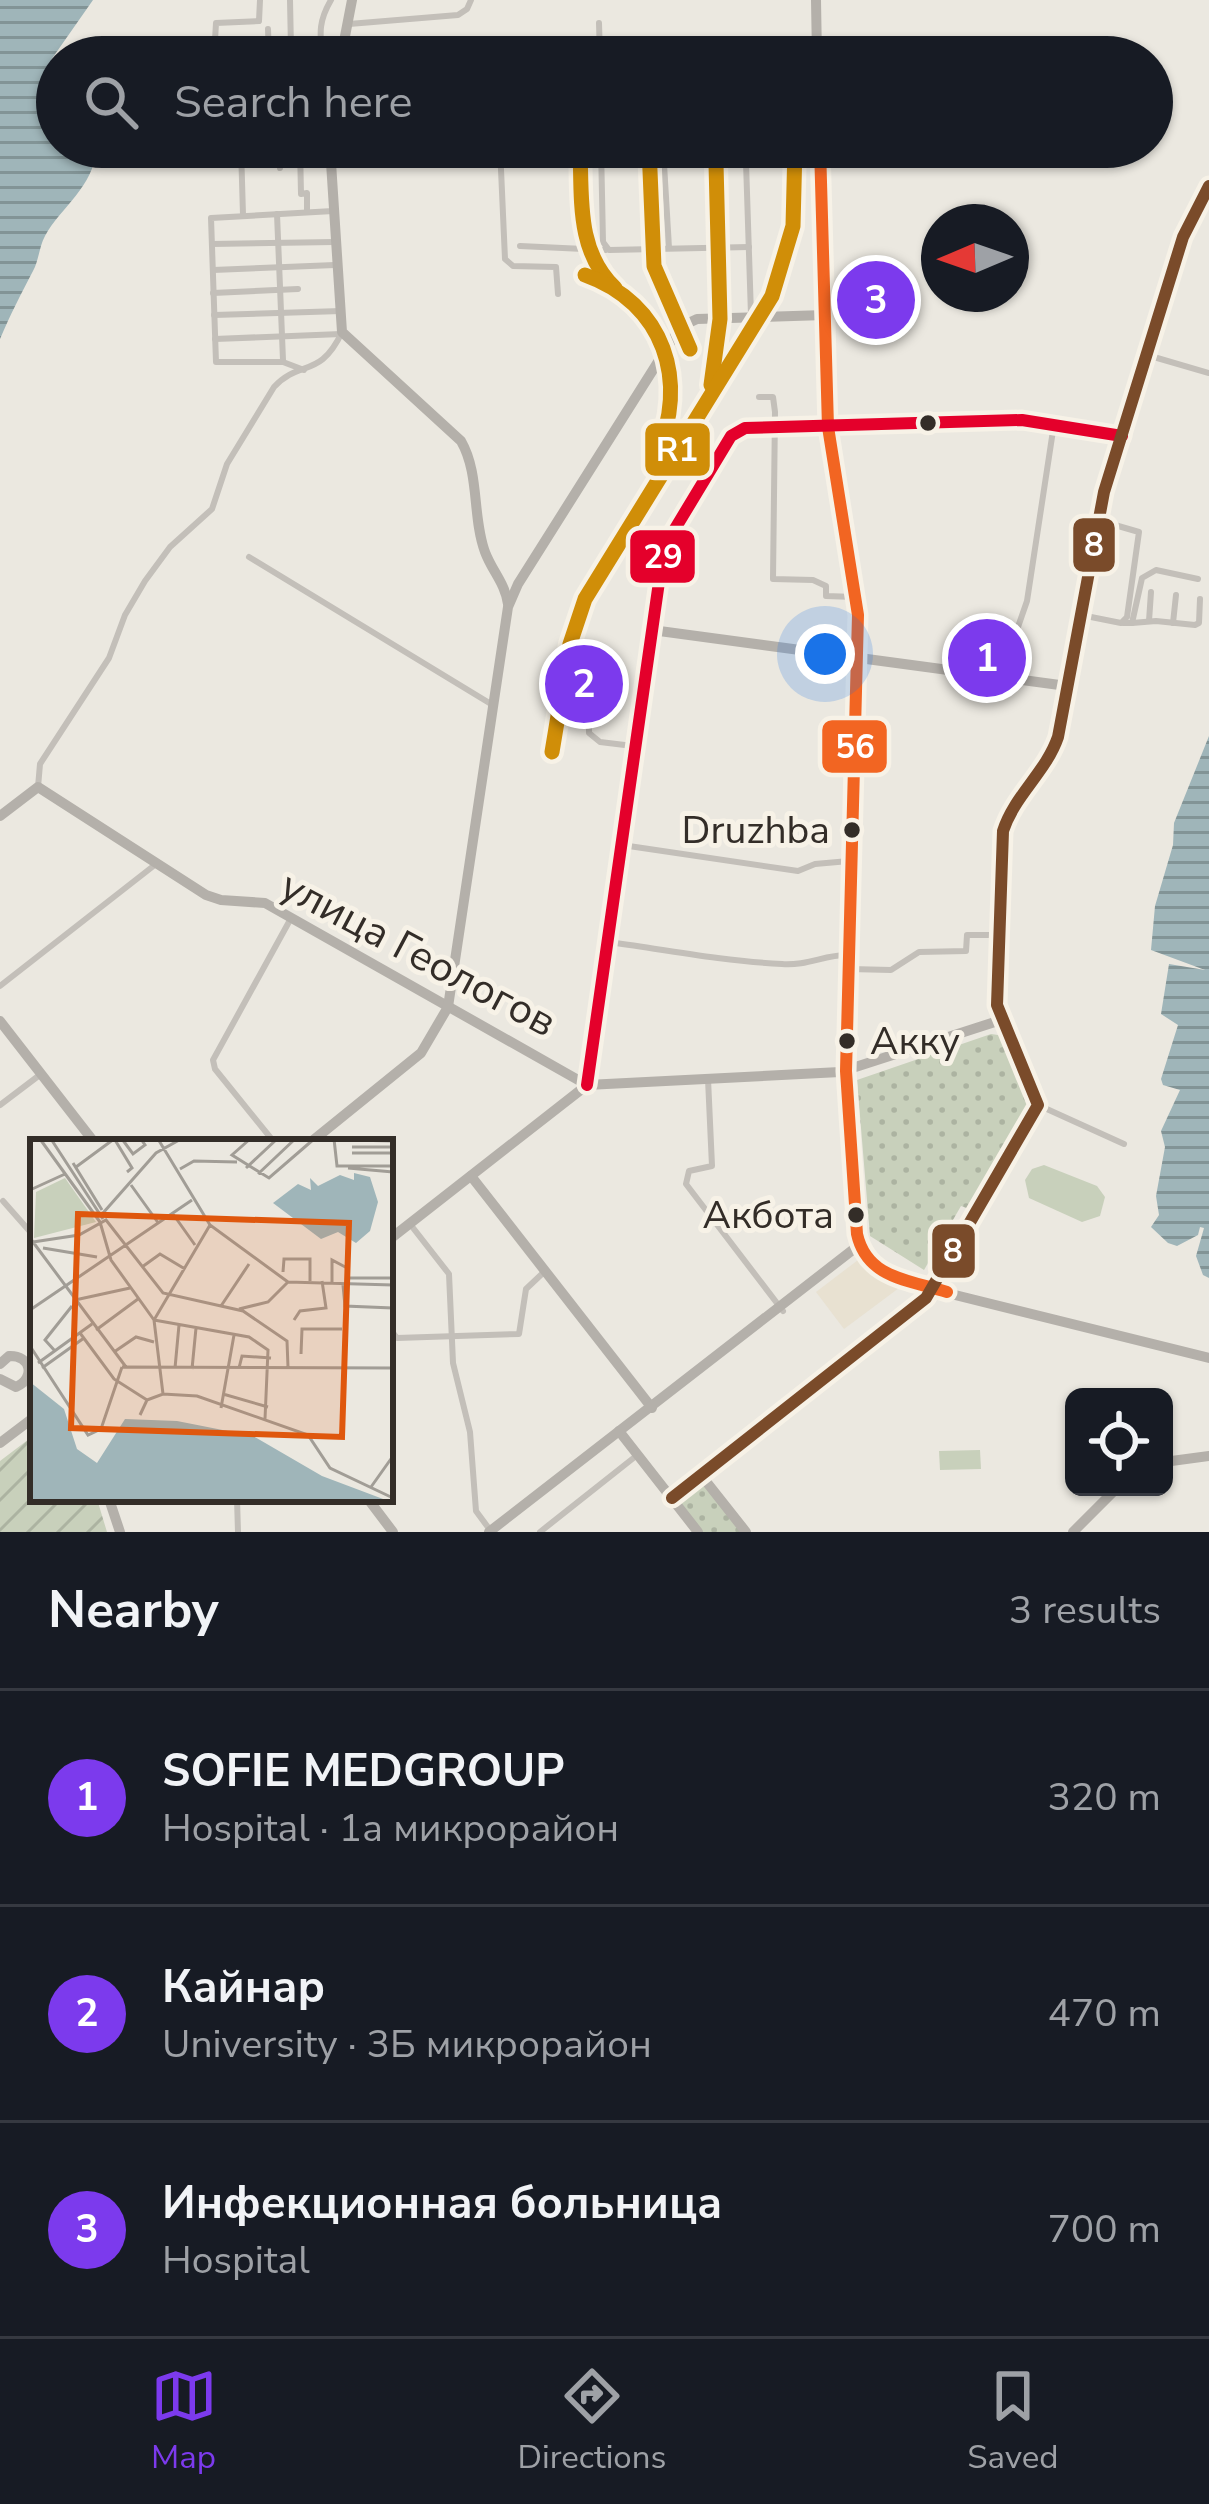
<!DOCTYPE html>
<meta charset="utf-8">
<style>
:root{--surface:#171b24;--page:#20242c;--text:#f1f3f6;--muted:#9ea1a6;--line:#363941;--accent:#7c3aed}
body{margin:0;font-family:"Nunito Sans",sans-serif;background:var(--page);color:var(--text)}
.controls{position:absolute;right:36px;bottom:36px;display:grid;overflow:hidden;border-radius:18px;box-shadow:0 3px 9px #0004}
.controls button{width:108px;height:108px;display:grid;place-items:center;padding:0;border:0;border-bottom:3px solid var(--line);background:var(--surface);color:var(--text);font:60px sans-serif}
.compass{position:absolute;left:921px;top:204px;width:108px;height:108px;border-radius:50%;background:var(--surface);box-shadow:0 3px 9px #0004;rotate:268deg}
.you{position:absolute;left:825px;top:654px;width:42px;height:42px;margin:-30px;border:9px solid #fff;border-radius:50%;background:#1a73e8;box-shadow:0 0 0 18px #1a73e833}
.badge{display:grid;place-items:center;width:78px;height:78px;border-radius:50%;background:var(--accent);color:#fff;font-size:39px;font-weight:700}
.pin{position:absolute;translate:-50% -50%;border:6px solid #fff;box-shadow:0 3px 12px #0006}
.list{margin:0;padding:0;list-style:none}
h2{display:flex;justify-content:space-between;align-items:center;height:156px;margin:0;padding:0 48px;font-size:51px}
h2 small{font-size:39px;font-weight:400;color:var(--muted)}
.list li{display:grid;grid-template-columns:78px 1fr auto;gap:36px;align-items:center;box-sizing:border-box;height:216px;padding:0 48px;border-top:3px solid var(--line)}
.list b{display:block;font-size:45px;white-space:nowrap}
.list p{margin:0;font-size:39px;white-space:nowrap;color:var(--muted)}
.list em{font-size:39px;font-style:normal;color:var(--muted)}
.icon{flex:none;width:66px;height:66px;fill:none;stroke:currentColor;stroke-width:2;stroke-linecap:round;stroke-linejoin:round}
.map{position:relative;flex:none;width:1209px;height:1532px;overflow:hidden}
.search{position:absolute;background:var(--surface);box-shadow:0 3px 9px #0004;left:36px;right:36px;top:36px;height:132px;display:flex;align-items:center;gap:30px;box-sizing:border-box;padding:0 42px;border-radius:66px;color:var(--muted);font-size:45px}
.sheet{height:804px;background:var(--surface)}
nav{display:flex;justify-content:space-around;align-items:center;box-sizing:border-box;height:168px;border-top:3px solid var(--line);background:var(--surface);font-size:33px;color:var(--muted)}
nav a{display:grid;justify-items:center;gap:6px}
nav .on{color:var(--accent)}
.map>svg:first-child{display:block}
.grass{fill:#c8d0bb}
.park{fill:url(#park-dots)}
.garden{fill:url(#garden-furrows)}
.plaza{fill:#e8e1d1}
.water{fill:url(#water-rules)}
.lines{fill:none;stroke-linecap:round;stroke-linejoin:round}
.street{stroke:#c3bfb9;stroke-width:6}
.secondary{stroke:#b4b0aa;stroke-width:10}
.bus-1-casing{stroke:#f7f2e7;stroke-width:21}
.bus-2-casing{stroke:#f7f2e7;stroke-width:21}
.bus-3-casing{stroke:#f7f2e7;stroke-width:21}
.bus-1{stroke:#f26522;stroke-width:12}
.bus-2{stroke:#e4002b;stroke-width:12}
.bus-3{stroke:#7a4b2a;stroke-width:12}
.rail-1-casing{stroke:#f7f2e7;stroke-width:24}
.rail-1{stroke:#d08e08;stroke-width:15}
.bus-dot{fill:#332d28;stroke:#f7f2e7;stroke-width:4.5}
.labels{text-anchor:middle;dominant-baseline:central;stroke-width:10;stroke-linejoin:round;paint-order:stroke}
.bus-label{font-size:39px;fill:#332d28;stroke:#f7f2e7;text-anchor:end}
.street-label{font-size:42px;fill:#332d28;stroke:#f7f2e7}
.inset-road{fill:none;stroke:#a19d96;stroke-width:3}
.view{fill:#df570d;fill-opacity:0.15;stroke:#df570d;stroke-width:6}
.inset-edge{fill:none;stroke:#332d28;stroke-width:6}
.line-badge{stroke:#f7f2e7;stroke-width:4.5}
.badge-label{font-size:33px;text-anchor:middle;font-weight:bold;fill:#fff}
</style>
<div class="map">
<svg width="1209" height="1532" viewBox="0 0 1209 1532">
<defs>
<pattern id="park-dots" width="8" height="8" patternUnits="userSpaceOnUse" patternTransform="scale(3)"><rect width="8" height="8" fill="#c8d0bb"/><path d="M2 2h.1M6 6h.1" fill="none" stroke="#acb3a1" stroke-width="1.8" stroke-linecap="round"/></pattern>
<pattern id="garden-furrows" width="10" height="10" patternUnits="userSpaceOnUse" patternTransform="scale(3)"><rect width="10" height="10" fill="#c8d0bb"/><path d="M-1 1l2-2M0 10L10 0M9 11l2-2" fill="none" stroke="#acb3a1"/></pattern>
<pattern id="water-rules" width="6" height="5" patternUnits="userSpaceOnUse" patternTransform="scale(3)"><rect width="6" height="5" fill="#9fb5b9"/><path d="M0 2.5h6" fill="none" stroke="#829496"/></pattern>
</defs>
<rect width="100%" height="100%" fill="#ebe8e0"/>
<g class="grass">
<path d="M1044,1165L1097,1186L1105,1197L1100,1216L1082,1222L1029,1198L1025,1180L1032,1169Z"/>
<path d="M980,1450L981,1469L940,1470L939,1451Z"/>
</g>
<g class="park">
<path d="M991,1034L1005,1036L1033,1105L972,1210L961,1206L924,1270L870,1236L857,1080Z"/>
<path d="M702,1482L742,1532H701L677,1502Z"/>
</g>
<path class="garden" d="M33,1436V1499H97L107,1532H0V1461Z"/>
<path class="plaza" d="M858,1260L875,1278L903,1285L844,1329L816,1292Z"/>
<g class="water">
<path d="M0,0H93L51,60L57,97V147H95C98,183 61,207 45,236C39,247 39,260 33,271C21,294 10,315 0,339Z"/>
<path d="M1209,736V1278L1203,1275L1196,1256L1204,1228L1200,1227L1198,1235L1177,1246L1168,1243L1151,1227L1159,1215L1156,1196L1165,1147L1161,1131L1180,1090L1163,1085L1161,1079L1178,1025L1161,1014L1169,964L1205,970L1151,950L1155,906L1173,845L1174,823Z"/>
</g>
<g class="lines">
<g class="street">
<path d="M290,0L291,49"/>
<path d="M599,23L600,57"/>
<path d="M349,24L458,15L467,9L471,0"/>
<path d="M268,29L269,57"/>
<path d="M214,57L216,23L259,21L260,0"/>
<path d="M322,57C320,34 318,22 331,0"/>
<path d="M241,147L243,215"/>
<path d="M279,147L280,168"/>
<path d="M300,147L301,194L307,193V212"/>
<path d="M500,147L505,259L513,266L556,267L558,294"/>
<path d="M601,147L603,242L609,250L749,247"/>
<path d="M663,147L669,248"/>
<path d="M664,162H746L751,315"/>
<path d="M277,214L283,360"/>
<path d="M212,244L334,242"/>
<path d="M520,246L605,250"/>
<path d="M213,270L335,265"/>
<path d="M213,293L298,289"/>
<path d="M214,315L341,311"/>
<path d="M215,339L341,334"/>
<path d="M1147,355L1209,373"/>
<path d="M304,370L283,362H216L211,218L333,211"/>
<path d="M759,397H773L775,412L773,579L813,580L826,586V596L855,597"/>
<path d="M249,557L491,704"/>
<path d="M1081,615L1121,623L1127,617L1139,532L1101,521"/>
<path d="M1149,621L1151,592"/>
<path d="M1123,623H1132L1142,578L1156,570L1198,579"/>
<path d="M1132,623L1156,621L1195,625L1199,623L1200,599"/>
<path d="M1173,623L1176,595"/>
<path d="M993,673L996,649L1018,627L1027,601L1054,424"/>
<path d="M570,722L573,704L589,706V733L600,742L633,746"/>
<path d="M38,787L40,764L109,658L125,615L145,581L170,547L212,509L227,464L274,387C300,359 320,379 342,332"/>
<path d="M622,845L798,871L815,864L849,861"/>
<path d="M609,942C666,950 724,961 782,964C807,966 824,955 847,955"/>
<path d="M850,969L891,970L919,952L966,951L967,935H999"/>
<path d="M0,986L156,864"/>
<path d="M708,1079L712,1166L689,1171L686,1184L783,1311"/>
<path d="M0,1105L41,1074"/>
<path d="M1038,1105L1124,1144"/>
<path d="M274,1142L215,1069L213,1060L290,920"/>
<path d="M3,1201L33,1235"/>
<path d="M410,1224L449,1274L453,1363L470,1432L476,1511L490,1530"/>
<path d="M390,1329L397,1338L519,1334L526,1289L545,1271"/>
<path d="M237,1499L238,1532"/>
<path d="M540,1532L636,1456"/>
</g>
<g class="secondary">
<path d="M816,0L817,57"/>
<path d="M341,57L352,0"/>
<path d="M330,147L342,332L461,441C480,474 472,517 485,552C492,571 505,583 508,604"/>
<path d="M820,147L828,427L858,615L846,1071L857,1234C867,1279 910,1280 947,1292"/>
<path d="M652,630L1067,686"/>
<path d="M0,816L38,787L206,895L221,900L265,903L587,1085L840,1072L1001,1020"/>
<path d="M0,1021L94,1142"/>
<path d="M587,1085L664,547L731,436L745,428L1022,420L1122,436"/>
<path d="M311,1142L421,1053L448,1007L508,607L518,584L680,327L697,319L825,315"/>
<path d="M471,1176L652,1408"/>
<path d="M390,1239L587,1085"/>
<path d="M943,1292L1209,1358"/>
<path d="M0,1364L9,1356C31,1355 36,1378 16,1387L0,1379"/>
<path d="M30,1374L33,1395"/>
<path d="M619,1431L698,1532"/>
<path d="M0,1443L33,1418"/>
<path d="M1164,1462L1209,1456"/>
<path d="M701,1475L746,1532"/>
<path d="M672,1498L926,1298L1038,1105L997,1005L1003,831C1014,796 1046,772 1058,737L1104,492L1183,237L1209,186"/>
<path d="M109,1499L120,1532"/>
<path d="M368,1499L393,1532"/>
<path d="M489,1532L859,1245"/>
<path d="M1073,1532L1118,1487"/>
</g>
<defs>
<path id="bus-1" d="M820,147L828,427L858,615L846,1071L857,1234C867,1279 910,1280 947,1292"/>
<path id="bus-2" d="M587,1085L664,547L731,436L745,428L1022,420L1122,436"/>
<path id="bus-3" d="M672,1498L926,1298L1038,1105L997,1005L1003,831C1014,796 1046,772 1058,737L1104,492L1183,237L1209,186"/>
</defs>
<use href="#bus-1" class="bus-1-casing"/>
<use href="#bus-2" class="bus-2-casing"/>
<use href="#bus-3" class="bus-3-casing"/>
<use href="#bus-1" class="bus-1"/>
<use href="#bus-2" class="bus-2"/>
<use href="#bus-3" class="bus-3"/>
<defs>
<g id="rail-1">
<path d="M580,147C582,198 576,251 615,288"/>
<path d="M649,147L654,266L690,349"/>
<path d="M585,275C664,303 690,382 656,455"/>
<path d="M711,385L720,319L716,164"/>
<path d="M552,752L570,644L585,599L772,296L793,226L795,147"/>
</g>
</defs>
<use href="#rail-1" class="rail-1-casing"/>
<use href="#rail-1" class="rail-1"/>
</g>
<g class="bus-dot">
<circle cx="928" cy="423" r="10"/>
<circle cx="852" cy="830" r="10"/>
<circle cx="847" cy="1041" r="10"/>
<circle cx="856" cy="1215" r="10"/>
</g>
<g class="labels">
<g class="bus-label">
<text x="830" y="830">Druzhba</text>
<text x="870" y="1041" text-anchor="start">Акку</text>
<text x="834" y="1215">Акбота</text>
</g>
<g class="street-label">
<text transform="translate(418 954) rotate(28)">улица Геологов</text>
</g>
</g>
<g transform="translate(30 1139)">
<rect width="363" height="363" fill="#ebe8e0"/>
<path d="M35,39L66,83L4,99L6,53Z" fill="#c8d0bb"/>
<path d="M324,34L340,38L348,63L340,92L326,104L308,93L291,100L243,64L268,45L281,51L280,39L288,47L310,36L324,41ZM0,243L34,270L47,310L67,324L95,280L147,282L223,297L292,337L361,363H0Z" fill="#9fb5b9"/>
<path class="inset-road" d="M10,0L70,83M21,0L73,80M92,0L103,15L115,6L111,0M128,0L180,86L258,143M220,0L202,16L239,39L284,0M304,0L307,27H363M85,1L102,29L97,33M322,1L363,2M322,8H363M322,14H363M43,24L72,71M46,28L84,0M216,29L247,0M318,29L363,33M150,30L164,22L207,23M228,35L265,0M101,46L129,85M0,51L35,35M73,74L126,14L151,0M143,75L165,106M70,83L81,121L124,181M0,99L96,228M3,103L49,96L76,81L133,154L213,172L257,202L258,228M13,109L67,118M112,128L130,115L155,130M253,133L254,120H280V142M319,139H363M302,143V121L319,130M313,146L315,167L363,169M45,161L100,149M191,167L219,125M209,170L238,163L258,143L363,146M0,171L162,61M124,181L219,198L238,211L235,280M264,181L270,172L296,169L292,142M66,191L108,160M50,194L84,240L117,261M0,207L58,296L71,290L92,228M25,212L15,201L42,167M84,213L106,198L124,203M271,215L272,190H312M8,224L62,185M92,228L363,229M12,229L54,199M145,229L149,186M209,229L212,217L241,219M162,230L166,189M133,255L124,181L180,86M193,255L238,268M191,269L204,196M110,276L117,261L133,255L167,257L278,296L300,329L363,359M341,348L363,317"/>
<path class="view" d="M48,75L319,84L312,298L41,289Z"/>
<rect width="363" height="363" class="inset-edge"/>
</g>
<g class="line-badge">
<rect x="643" y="421" width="69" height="57" rx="12" fill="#d08e08"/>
<rect x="1071" y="516" width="46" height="58" rx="12" fill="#7a4b2a"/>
<rect x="628" y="528" width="69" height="57" rx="12" fill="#e4002b"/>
<rect x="820" y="718" width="69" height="57" rx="12" fill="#f26522"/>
<rect x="930" y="1222" width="47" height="58" rx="12" fill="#7a4b2a"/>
</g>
<g class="badge-label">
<text x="677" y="461">R1</text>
<text x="1094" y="556">8</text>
<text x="663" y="568">29</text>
<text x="855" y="758">56</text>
<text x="953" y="1262">8</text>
</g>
</svg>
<div class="controls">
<button><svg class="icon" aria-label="locate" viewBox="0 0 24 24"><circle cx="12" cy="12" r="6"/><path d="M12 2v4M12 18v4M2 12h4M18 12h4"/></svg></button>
</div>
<svg class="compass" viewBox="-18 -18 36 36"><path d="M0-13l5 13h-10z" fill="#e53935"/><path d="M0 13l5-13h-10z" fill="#9ea1a6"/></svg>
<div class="you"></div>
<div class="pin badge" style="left:987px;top:658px">1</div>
<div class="pin badge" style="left:584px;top:684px">2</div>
<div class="pin badge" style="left:876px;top:300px">3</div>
<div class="search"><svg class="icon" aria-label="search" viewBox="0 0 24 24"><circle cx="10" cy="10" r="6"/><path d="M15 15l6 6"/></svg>Search here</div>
</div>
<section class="sheet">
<h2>Nearby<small>3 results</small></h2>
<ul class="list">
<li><span class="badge">1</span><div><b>SOFIE MEDGROUP</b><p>Hospital · 1а микрорайон</p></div><em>320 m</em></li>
<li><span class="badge">2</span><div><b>Кайнар</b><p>University · 3Б микрорайон</p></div><em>470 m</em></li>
<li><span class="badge">3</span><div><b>Инфекционная больница</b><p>Hospital</p></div><em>700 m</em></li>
</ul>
</section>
<nav>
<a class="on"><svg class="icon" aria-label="map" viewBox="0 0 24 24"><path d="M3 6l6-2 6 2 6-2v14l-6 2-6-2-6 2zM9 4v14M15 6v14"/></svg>Map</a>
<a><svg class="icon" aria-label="directions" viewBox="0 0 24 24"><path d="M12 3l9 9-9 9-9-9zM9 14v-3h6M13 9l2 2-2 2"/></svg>Directions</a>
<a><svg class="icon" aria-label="saved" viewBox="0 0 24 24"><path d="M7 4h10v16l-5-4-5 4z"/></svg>Saved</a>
</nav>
